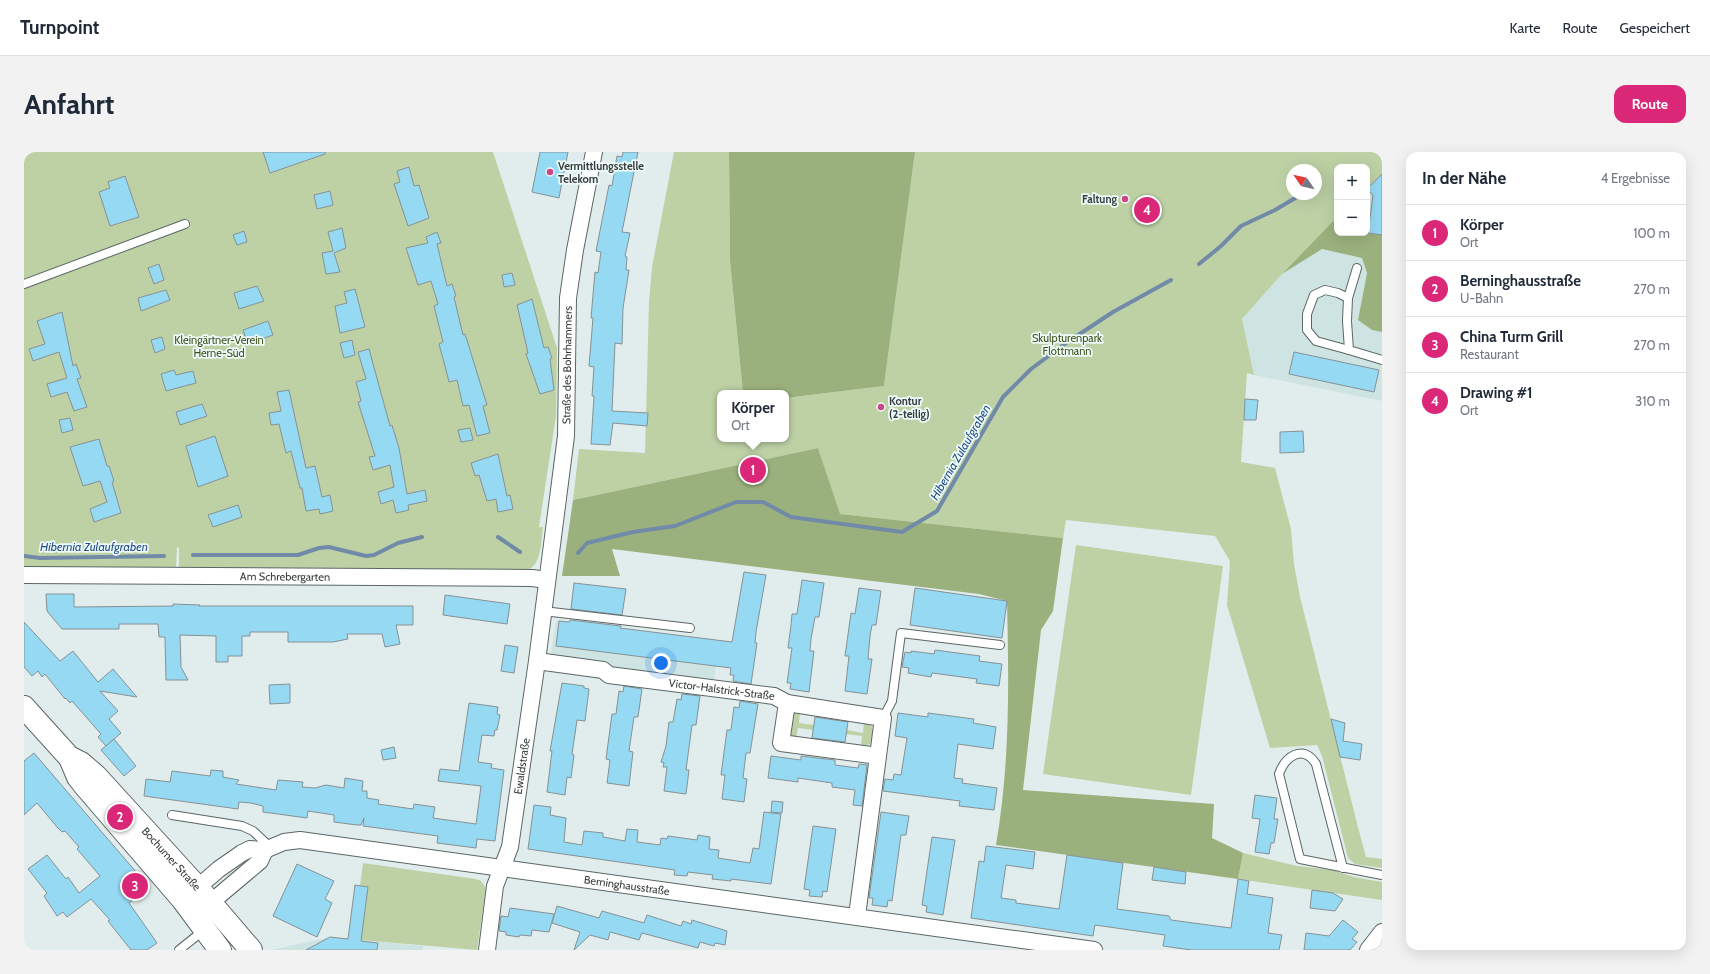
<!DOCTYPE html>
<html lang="de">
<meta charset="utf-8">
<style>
:root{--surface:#fff;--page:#f2f2f3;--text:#1f2937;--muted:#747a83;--line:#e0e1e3;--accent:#db2777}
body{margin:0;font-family:Cabin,sans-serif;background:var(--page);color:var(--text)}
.controls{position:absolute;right:12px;top:12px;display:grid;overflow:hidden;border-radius:8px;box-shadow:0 4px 16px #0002}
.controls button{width:36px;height:36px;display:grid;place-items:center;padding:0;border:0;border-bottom:1px solid var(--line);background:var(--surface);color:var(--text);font:20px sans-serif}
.compass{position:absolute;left:1262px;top:12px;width:36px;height:36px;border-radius:50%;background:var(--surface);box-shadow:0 4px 16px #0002;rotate:304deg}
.you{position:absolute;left:637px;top:511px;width:14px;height:14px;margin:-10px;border:3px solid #fff;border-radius:50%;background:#1a73e8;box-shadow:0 0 0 6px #1a73e833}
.badge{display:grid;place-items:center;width:26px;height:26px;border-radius:50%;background:var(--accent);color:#fff;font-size:13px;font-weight:700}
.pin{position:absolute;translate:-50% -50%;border:2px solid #fff;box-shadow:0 1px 4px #0006}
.popup{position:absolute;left:693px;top:238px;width:72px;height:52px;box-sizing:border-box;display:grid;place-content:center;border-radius:8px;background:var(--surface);filter:drop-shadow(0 1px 3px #0005);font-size:13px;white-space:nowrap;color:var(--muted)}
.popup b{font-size:15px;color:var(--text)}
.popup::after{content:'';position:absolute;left:50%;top:100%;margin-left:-8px;border:8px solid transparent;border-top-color:var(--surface)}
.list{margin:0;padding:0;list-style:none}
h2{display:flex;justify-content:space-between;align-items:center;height:52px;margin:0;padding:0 16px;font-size:17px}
h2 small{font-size:13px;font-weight:400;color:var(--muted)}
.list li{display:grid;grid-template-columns:26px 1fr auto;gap:12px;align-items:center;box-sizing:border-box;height:56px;padding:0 16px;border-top:1px solid var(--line)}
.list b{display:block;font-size:15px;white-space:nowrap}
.list p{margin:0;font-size:13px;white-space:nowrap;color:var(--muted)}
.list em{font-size:13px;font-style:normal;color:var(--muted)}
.map{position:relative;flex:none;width:1358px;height:798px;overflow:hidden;border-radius:12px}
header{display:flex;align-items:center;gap:24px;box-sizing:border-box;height:56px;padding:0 20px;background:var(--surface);border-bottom:1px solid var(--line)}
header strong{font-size:19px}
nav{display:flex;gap:22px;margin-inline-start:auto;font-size:14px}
.intro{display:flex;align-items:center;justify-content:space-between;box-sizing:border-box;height:96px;padding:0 24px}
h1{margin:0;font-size:28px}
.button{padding:10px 18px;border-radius:12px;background:var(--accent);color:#fff;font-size:14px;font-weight:700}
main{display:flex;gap:24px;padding:0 24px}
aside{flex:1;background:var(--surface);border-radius:12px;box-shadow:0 4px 16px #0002}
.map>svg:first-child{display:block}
.built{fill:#cee4e2}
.green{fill:#bed1a5;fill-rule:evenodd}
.forest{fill:#9bb17d}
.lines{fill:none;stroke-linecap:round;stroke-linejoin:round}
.stream{stroke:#708aa8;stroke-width:4}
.building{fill:#96d9f2;stroke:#869195}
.service-casing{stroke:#5b6665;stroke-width:10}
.minor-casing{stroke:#5b6665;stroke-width:18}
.secondary-casing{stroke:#5b6665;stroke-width:24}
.service{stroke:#fff;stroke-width:8}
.minor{stroke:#fff;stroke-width:16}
.secondary{stroke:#fff;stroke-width:22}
.poi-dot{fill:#cb4689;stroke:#eefbfa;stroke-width:1.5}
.labels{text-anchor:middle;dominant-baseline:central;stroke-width:3.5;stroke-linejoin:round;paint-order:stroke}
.poi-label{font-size:11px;font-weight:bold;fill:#373c3c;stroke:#eefbfa;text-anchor:start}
.park-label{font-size:11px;fill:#3c5018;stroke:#eefbfa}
.street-label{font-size:11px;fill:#373c3c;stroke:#eefbfa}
.water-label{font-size:12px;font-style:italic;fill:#224e86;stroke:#eefbfa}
</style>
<header>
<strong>Turnpoint</strong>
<nav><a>Karte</a><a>Route</a><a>Gespeichert</a></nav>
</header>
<div class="intro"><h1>Anfahrt</h1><a class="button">Route</a></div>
<main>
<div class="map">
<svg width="1358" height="798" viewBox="0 0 1358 798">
<rect width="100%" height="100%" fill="#e1edec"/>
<g class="built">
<path d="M1358,23V83L1342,81H1343V36Z"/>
<path d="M1298,97L1338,106L1343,120L1334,168L1348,178L1358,180V249L1230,223L1218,167L1258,122Z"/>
<path d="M532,468L562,472L693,508L689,533L609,522L597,516L526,506Z"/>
<path d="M306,785L399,794V798H247Z"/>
</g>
<g class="green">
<path d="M0,0H469L533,196L532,264L515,375H519C517,388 518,409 506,417V421L155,416V396L153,395L152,416L2,417L0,415Z"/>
<path d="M650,0H705L706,109L719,241H696V287H762V246L860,234L891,0H1358V23L1343,36V15H1313V65L1258,122L1218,167L1230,223L1223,221L1217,310L1251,316L1267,377L1270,412L1276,445L1335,679L1342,705L1358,707V716L1331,712L1324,706L1298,604L1293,593L1246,596L1203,453L1206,409L1191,384L1042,368L1039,386L815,362L794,296L549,348L555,297L621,301L625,150L628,115ZM1268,18H1292V42H1268Z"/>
<path d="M1052,393L1199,414L1167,643L1019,622Z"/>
<path d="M776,560L775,571L790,573L789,578L774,576L772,586L766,583L770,561Z"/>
<path d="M840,570L847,573L849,579L846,592L837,595L838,584L822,582L823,578L839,581Z"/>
<path d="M1219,701L1273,714L1309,718L1330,725L1358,730V748L1214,727Z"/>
<path d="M339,711L452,727L457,729L462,736L453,798L337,788L344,735L336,734Z"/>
</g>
<g class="forest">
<path d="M705,0H891L860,234L762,246V241H719L706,109Z"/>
<path d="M1313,65V81H1342L1358,83V180L1348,178L1334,168L1343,121L1338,106L1298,97L1258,122Z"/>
<path d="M794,296L816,362L1039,386L1029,459L1017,478L999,638L1190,652L1188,686L1219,701L1214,727L972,693C986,612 985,530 983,449L955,442L588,397L596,424H538L549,348Z"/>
</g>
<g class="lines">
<g class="stream">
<path d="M1175,112L1197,94L1217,74L1251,58L1278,42"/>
<path d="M474,385L496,400"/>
<path d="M554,401L563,391L609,380L651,374L712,350H739L767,365L878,380L913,359L979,245L1007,217L1042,191L1089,160L1147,128"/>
<path d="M169,403H274L295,396L305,395L342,404L350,403L374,391L398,385"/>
<path d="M0,404L16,406L140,404"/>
</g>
</g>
<g class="building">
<path d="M239,0H301V2L246,21Z"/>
<path d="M516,0H544L535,46L508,40Z"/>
<path d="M599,0H614L598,80L606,81L601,104L603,105L602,118H605L599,156L598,192L591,191L588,259L624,261L623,274L589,271L586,293L567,292L570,244H568L570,215L565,214L569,166H567L571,120L574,121L577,100L572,99L585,33L588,34L593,4L598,5Z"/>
<path d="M385,15L390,34L395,33L405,66L384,74L370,32L376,30L373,19Z"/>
<path d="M1358,22V83L1344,81L1349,43L1343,37Z"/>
<path d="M101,24L115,65L86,74L75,40L86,36L84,30Z"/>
<path d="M306,39L309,53L293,57L290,43Z"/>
<path d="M318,76L322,96L310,101L316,120L302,122L298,101L309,99L304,80Z"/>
<path d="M220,79L223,90L213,93L209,83Z"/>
<path d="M413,80L417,91L413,92L423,134L428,132L432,144L430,145L439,183L441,182L463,253L459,254L466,281L453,284L445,253L439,254L433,228L425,230L422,218L415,192L419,190L410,154L414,152L407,129L394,133L382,96L404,91L402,85Z"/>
<path d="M135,112L140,128L130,132L124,116Z"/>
<path d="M488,121L491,133L480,135L478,123Z"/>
<path d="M233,134L240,149L215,157L210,141Z"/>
<path d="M331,137L341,175L316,181L311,154L323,151L320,140Z"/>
<path d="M142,138L146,148L117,159L114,146Z"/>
<path d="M508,147L520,196L524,195L528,206L526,207L530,238L516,242L502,202L504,201L493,153Z"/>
<path d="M38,160L49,214L52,212L57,226L53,227L63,255L50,259L43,240L27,245L23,232L43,226L35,200L9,209L5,197L21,192L13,169Z"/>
<path d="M244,169L249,183L224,192L219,178Z"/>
<path d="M138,185L141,197L131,201L127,188Z"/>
<path d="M328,188L331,203L320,206L316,191Z"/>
<path d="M345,197L366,274L368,273L375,296L383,342L401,338L403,349L384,353L385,358L372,361L369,348L357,352L354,340L370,335L366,313L349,318L345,305L351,304L334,250L337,249L332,230L342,227L334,200Z"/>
<path d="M1270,200L1355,218L1350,240L1265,222Z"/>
<path d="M150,218L152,223L169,219L172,231L142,239L137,222Z"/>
<path d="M265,238L282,316L291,314L298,345L306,343L309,359L296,362L295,357L282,359L278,336H276L267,299L262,301L255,272L247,273L245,261L257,259L253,240Z"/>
<path d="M1221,247L1234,248L1232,268H1220Z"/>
<path d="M178,252L183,264L156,273L152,260Z"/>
<path d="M46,266L49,278L38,281L35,268Z"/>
<path d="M446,276L449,288L437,290L434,278Z"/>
<path d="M1279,279L1280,300L1256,301V280Z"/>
<path d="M191,284L204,324L174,335L162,294Z"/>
<path d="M75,287L83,314H85L90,329L88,330L97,361L70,370L66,357L83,350L76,329L59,334L46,295Z"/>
<path d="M474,302L483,344L486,343L489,357L474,360L472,347L463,349L455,323L451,324L447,311Z"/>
<path d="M214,353L218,365L189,375L184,363Z"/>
<path d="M720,420L742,423L732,480L731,491H733L727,532L709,529L710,523H706L707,516L532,494L535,469L545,470L546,468L597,474L596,476L708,490Z"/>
<path d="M778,428L800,431L795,465H791L787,487L786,499H790L785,540L766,537L767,531H763L768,496H764L767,473L768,462H773Z"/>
<path d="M550,431L602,437L598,463L547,457Z"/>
<path d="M835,436L857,439L852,473H848L846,484L844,507H848L843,542L821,539L825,504H821L827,461L831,462Z"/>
<path d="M891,436L983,449L978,486L886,473Z"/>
<path d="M22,442H50V455L149,454V452L176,453L175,454H389V473H372L376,492L361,495L358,482H323L324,487L309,490H264V480H226V484H218V504H204V510H192V484L156,483L157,515L164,528H142L141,485H135L134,472H95V477H38L23,459Z"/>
<path d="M421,443L486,452L483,472L419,463Z"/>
<path d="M0,470L36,509L49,499L74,530L89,517L113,545L76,539L94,559L85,567L97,581L82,594L74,585L77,582L48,549L46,551L42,546L41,547L21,522L18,525L14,519L8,524L0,515Z"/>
<path d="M481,493L494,495L490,521L477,519Z"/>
<path d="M911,498L956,504L955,509L978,512L975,534L952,531L953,527L908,521L907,525L884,521L885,516L878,515L881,500L887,501V499L910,502Z"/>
<path d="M538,531L560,534V536L565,537L561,569L553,568L548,602L550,603L547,626L543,625L541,643L523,640L528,599H526Z"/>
<path d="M266,532V551L246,552L245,533Z"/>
<path d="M600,534L618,537L614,565H610L605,599L609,600L605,634L583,631L586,608L582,607L588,562H592L595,539L599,540Z"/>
<path d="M658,542L676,544L672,573H668L662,618H665L662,642L640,639L643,615H639L640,611L637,610L642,594L645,570H649L653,547L657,548Z"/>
<path d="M716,549L734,552L726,601H722L719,626L723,627L720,650L698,647L701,623H697L703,578H707L710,555L715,556Z"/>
<path d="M445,551L474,555L473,562L476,563L473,578H471L470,584L458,583L454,610L468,612L467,616L480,618L471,689L453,687L452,696L413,691L414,684L339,674L340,666L337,673H333L310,670V663L284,659L283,666L239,660V654L227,651L215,650L214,657L120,644L122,627L146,630L148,619L186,624L187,618L199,619V625L215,628L212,632L252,638L254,628L279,630L278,635L291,636L302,633L320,636L321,626L339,629L338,639H343V646L355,648L354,652L389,657L390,652L411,655L409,666L452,672L457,634L414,629L416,617L435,619Z"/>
<path d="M874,561L904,565V561L950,567L949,571L972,575L969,597L934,592L930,626L939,627L938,631L973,636L970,658L935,654L936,649L859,639L861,627L869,628L870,622L877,623L883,586L871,584Z"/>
<path d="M791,565L824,570L821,590L788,586Z"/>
<path d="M1307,567L1321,571L1319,589L1338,592L1336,608L1316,605Z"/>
<path d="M90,587L112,614L100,624L77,598Z"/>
<path d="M370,595L372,606L359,608L357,598Z"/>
<path d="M10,601L125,735L105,751L133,791L123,798H107L84,769L86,768L67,747L43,765L39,760L33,764L20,744L23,741L4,717L23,703L42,727L44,725L55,741L76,724L53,697L55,695L41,679L38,680L33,675L13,651L0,663V609Z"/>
<path d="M747,604L777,608V604L811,608V613L834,616L835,612L843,613L838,654L829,653L831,638L808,635V631L774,626V630L744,626Z"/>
<path d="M1231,643L1253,646L1250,667H1254L1250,691H1247L1245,702L1231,700L1236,667L1228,666Z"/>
<path d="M748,649L759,650L758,661L747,660Z"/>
<path d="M510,653L527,655L526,663L542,666L540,690L558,693L560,679L579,681V685L601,689L603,677L614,678L613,690L636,693L637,686L643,687L644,684L673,688L674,683L686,685L685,697L695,698L694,706L726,711L729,696L735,697L740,660L757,662L747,732L707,727V729L688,727L689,723L664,720L663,724L650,723L651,718L504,697Z"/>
<path d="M857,660L885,664L882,683H877L868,749L864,748L863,755L848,753L849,746H845Z"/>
<path d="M789,674L812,677L803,740L799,739L798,745L785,744L786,738L780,737Z"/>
<path d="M908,685L931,688L919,763L902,760L903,754L898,753Z"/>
<path d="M962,694L1011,700L1009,717L982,713L977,746L992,748V751L1035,757L1043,703L1099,711L1093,757L1145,764L1147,768L1207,776L1214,727L1225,729L1223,742L1249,746L1244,781L1258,783L1255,798H1167L1139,794L1141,783L1071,773L1069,784L947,766L955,709L960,710Z"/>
<path d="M273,712L310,729L301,747L308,751L293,785L249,764Z"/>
<path d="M1130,715L1162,720L1161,732L1128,728Z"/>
<path d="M331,733L344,735L337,789L354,791L353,798H282L306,785L324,787Z"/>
<path d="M1288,738L1309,741L1319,747L1311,759L1286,756Z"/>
<path d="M533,754L575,766L578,759L620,771L623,763L657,774L659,769L667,772L668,768L703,779L701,793L691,791L690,794L676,790L674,796L618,781L615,788L586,780L584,788L566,783L550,798L556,780L528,771Z"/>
<path d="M486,756L530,762L525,780L508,778L507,784L496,783L495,785L482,783V780L475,779L477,764L484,765Z"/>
<path d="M1319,768L1334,780L1328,787L1333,790L1326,798H1280L1282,781L1305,784Z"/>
</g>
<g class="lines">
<defs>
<g id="service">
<path d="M1333,116L1324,146L1323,169L1325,198L1358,208"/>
<path d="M0,132L161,72"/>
<path d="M1324,146L1314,141L1301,138L1290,143L1283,162V178L1292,189L1325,198"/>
<path d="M519,459L666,476"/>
<path d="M859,566L868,549L877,481L976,493"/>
<path d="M148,663L218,674L229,679L246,695"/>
<path d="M1319,716L1292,612C1279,591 1261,605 1255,622L1276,707L1358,723"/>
<path d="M155,798L180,778"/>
</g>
<g id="minor">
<path id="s1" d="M0,423L508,426L523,428"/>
<path id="s2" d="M513,509L579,518L585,523L750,544L763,551L859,566L833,764"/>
<path d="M763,551L757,591L854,604"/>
<path id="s3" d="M166,742L195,717L218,701L226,697L241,698L260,690L276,688L1070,798"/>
<path d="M179,757L236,709L241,698"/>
<path id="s4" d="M463,798L471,734L486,695L513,509L542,284L544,146L551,98L570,0"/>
<path d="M1344,798L1358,780"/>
</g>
<g id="secondary">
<path d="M0,555L46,606L54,625L61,634L159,748L196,798"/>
<path id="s5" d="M47,606L57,611L72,624L174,736L227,798"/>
</g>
</defs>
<use href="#service" class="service-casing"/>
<use href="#minor" class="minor-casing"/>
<use href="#secondary" class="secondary-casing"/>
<use href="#service" class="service"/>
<use href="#minor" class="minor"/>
<use href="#secondary" class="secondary"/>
</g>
<g class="poi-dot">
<circle cx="526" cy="20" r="4"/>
<circle cx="1101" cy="47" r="4"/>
<circle cx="857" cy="255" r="4"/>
</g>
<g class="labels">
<g class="poi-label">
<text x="534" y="14">Vermittlungsstelle<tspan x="534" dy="13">Telekom</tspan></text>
<text x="1093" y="47" text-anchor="end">Faltung</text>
<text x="865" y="249">Kontur<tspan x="865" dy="13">(2-teilig)</tspan></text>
</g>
<g class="park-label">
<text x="1043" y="186">Skulpturenpark<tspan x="1043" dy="13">Flottmann</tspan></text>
<text x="195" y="188">Kleingärtner-Verein<tspan x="195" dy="13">Herne-Süd</tspan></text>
</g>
<g class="street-label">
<text stroke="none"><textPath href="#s4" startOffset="592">Straße des Bohrhammers</textPath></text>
<text stroke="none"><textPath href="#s1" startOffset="261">Am Schrebergarten</textPath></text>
<text stroke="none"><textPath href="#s2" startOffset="188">Victor-Halstrick-Straße</textPath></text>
<text stroke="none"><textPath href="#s4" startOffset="188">Ewaldstraße</textPath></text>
<text stroke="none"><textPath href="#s5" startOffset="143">Bochumer Straße</textPath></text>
<text stroke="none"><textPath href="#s3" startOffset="457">Berninghausstraße</textPath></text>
</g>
<g class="water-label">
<text transform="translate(936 300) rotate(-60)">Hibernia Zulaufgraben</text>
<text x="70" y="394">Hibernia Zulaufgraben</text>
</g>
</g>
</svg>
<div class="controls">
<button>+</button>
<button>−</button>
</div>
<svg class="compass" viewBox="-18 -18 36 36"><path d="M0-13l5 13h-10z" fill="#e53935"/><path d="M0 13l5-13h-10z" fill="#747a83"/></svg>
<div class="you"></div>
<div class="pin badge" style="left:729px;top:318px">1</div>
<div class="popup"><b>Körper</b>Ort</div>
<div class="pin badge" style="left:96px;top:665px">2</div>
<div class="pin badge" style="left:111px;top:734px">3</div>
<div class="pin badge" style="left:1123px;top:58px">4</div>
</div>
<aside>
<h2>In der Nähe<small>4 Ergebnisse</small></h2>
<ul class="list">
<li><span class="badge">1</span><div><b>Körper</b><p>Ort</p></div><em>100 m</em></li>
<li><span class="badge">2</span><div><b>Berninghausstraße</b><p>U-Bahn</p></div><em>270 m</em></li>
<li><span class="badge">3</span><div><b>China Turm Grill</b><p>Restaurant</p></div><em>270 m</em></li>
<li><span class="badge">4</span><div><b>Drawing #1</b><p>Ort</p></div><em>310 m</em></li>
</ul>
</aside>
</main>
